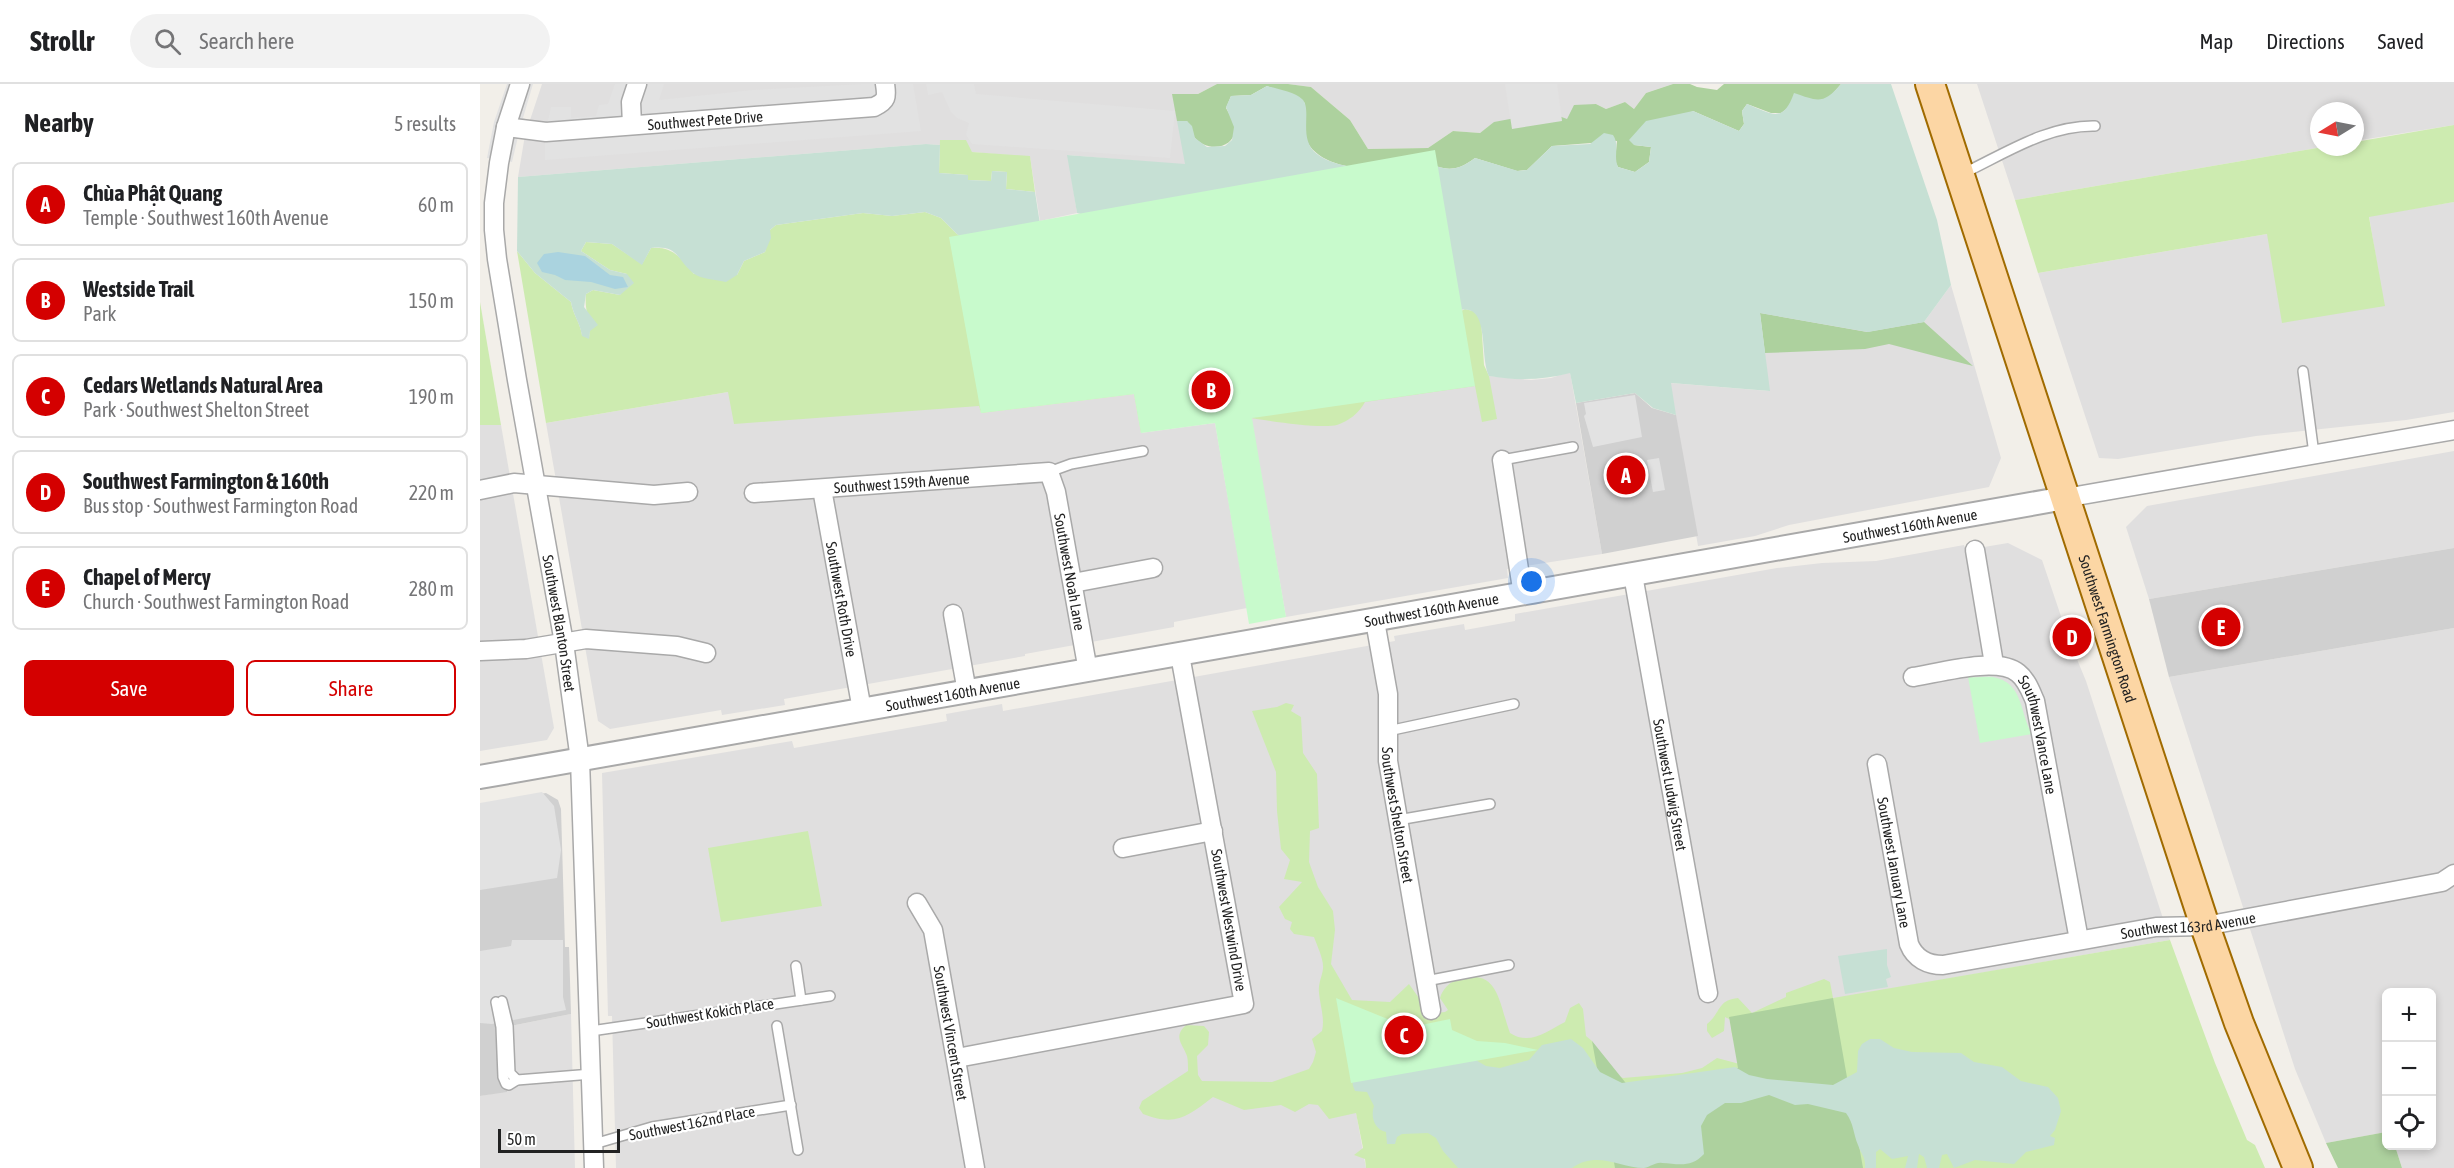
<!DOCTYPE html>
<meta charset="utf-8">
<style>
:root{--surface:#fff;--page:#f2f2f2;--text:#202124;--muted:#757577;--line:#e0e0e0;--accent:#d40000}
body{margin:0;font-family:"Asap Condensed",sans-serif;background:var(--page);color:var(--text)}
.controls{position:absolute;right:18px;bottom:18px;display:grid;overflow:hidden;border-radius:9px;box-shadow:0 3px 9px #0003}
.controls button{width:54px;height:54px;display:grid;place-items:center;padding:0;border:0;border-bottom:2px solid var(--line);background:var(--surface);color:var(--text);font:30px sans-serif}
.compass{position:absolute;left:1830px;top:18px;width:54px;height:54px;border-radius:50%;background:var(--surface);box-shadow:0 3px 9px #0003;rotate:260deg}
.scale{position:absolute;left:18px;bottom:15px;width:122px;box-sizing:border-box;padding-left:6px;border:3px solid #222;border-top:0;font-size:16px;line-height:21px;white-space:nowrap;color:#222;-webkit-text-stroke:4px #fff;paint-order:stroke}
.you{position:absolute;left:1052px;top:498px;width:21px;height:21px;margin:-15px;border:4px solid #fff;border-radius:50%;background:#1a73e8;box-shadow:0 0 0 9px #1a73e833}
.badge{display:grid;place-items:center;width:39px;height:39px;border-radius:50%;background:var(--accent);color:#fff;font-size:20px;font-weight:700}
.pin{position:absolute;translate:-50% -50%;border:3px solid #fff;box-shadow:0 2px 6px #0006}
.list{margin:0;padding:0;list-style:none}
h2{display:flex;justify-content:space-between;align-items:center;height:78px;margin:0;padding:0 24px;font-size:26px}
h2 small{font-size:20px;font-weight:400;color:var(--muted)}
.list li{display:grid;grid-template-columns:39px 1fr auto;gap:18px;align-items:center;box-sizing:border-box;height:84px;margin:0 12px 12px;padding:0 12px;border:2px solid var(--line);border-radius:9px}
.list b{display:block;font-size:22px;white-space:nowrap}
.list p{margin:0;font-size:20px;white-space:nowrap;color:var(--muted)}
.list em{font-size:20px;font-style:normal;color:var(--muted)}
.actions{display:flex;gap:12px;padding:18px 24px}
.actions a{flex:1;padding:14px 0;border:2px solid var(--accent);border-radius:9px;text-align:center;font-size:21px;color:var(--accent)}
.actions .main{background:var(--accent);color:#fff}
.icon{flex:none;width:33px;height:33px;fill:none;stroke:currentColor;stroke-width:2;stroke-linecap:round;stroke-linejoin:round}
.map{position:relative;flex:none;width:1974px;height:1084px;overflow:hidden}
header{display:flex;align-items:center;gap:36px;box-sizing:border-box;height:84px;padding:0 30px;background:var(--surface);border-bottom:2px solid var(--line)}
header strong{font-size:28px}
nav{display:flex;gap:33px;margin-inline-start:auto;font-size:21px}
.search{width:420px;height:54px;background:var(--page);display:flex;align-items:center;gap:15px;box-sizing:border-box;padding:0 21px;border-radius:33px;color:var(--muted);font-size:22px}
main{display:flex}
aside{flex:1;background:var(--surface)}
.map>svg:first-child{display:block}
.residential{fill:#e0dfdf}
.religious{fill:#d0d0d0}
.grass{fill:#cdebb0}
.forest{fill:#add19e}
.wetland{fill:#c6e0d4}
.park{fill:#c8facc}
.parking{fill:#e2e2e2}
.water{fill:#aad3df}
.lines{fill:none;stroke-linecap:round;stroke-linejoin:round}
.service-casing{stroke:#a9a9a9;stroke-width:12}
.minor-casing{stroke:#a9a9a9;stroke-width:21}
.tertiary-casing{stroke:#a9a9a9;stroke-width:26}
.primary-casing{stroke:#a06b00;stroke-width:32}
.service{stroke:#fff;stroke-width:9}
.minor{stroke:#fff;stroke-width:18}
.tertiary{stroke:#fff;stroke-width:22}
.primary{stroke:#fcd6a4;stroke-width:28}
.labels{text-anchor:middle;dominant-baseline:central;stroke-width:4.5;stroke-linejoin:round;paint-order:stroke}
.street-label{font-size:15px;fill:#222;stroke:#fff}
</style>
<header>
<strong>Strollr</strong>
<div class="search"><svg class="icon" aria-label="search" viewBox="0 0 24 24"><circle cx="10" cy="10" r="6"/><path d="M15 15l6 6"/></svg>Search here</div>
<nav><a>Map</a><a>Directions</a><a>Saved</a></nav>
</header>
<main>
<aside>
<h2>Nearby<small>5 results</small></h2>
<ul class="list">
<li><span class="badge">A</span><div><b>Chùa Phật Quang</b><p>Temple · Southwest 160th Avenue</p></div><em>60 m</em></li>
<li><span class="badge">B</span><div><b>Westside Trail</b><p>Park</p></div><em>150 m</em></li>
<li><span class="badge">C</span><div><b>Cedars Wetlands Natural Area</b><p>Park · Southwest Shelton Street</p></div><em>190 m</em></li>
<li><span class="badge">D</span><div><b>Southwest Farmington &amp; 160th</b><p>Bus stop · Southwest Farmington Road</p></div><em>220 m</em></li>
<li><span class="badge">E</span><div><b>Chapel of Mercy</b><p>Church · Southwest Farmington Road</p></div><em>280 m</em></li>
</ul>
<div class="actions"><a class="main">Save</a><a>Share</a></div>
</aside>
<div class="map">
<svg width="1974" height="1084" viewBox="0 0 1974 1084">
<rect width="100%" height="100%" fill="#f2efe9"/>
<g class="residential">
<path d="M62,0H737L718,10L705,81L588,71L597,129L560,137L550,73L492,68L460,56V61L446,60L38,93L45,51Z"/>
<path d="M808,0H1193L1166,9L1154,25L1145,18L1126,25L1116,20L1087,35L1015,38L1000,49L973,47L948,64L888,65L870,36L831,3Z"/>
<path d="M1497,0H1974V41L1875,57V27H1839V63H1843L1535,116Z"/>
<path d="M1974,118V328L1926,336L1776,352L1638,375L1619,374L1558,189L1787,150L1904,222L1889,132Z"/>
<path d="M1471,201L1521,374L1509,403L1309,441L1275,452L1218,462L1190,299L1289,307L1280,229L1444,238Z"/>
<path d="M992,284L1009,292L1051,296L1071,294L1090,288L1122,470L1027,485L1028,494L806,533L771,334Z"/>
<path d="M248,308L499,322L501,329L654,310L661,349L735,339L767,524L694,538V543L545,570V572L304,615L305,621L242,631L241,626L130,645L118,637L66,339Z"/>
<path d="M0,341H21L74,644L67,656L0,667Z"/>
<path d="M1974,367V464L1669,515L1646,443L1667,422Z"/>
<path d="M1528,459L1562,476L1589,556L1606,597L1690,856L1249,933L1259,984L1149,1003L1058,966L970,935L871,1000L886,1084H136L132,932H128L122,689L312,657L314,664L467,637L466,630L522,620L523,627L915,557L914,552L984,540L985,546L1035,537V530L1297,484L1342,479L1396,477L1484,461L1486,466Z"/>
<path d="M1974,544V1084H1922L1915,1062H1952V908H1906V1048L1846,1059L1815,985L1689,593Z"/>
<path d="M91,930L95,1084H0V1012L27,1007L25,943Z"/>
</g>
<g class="religious">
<path d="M1155,309L1172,324L1196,331L1218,452L1122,470L1096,319Z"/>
<path d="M1974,464V544L1689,593L1669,515Z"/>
<path d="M66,709L78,716L81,725L85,863H89L91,930L25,943L27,1008L0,1012V720Z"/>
</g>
<g class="grass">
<path d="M1974,41V118L1889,133L1905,222L1802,239L1787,150L1558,189L1535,116L1843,63H1875V58Z"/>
<path d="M460,56H486L492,68L550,72L555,108L526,105L527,88L512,87L511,97L488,96V91L459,89Z"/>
<path d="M445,128L461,134L477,150L663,259L661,349L654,310L501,329L499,322L254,340L248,308L66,339L37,167L55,189L91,218C93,231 100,238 102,251L109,254C111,239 104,226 106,210L113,206L140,211L147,190L130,186L101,167L106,158L132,160L162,180L171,164C193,162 201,174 214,190L257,191L264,177L285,168L290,146L296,141L383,129L412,132Z"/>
<path d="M0,218L21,341H0Z"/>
<path d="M985,225L993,227L1001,235L1004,281L1009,292L1017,335L1002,338L995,302L885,318C879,329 869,337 857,341C841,345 789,337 771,334Z"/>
<path d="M806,619L814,621L811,627L821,633L823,669L837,690L839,744L830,747L829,778L838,803L853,827L855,846L851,880L872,916L910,918L929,900L941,917L944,930L965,928L968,926L960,914C962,906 970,897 979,895C1019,883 1019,920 1030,949C1050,962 1067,947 1085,938L1090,924L1099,919L1103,925L1106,952L1112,957L1128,987L1143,994L1202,989L1222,984L1237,974L1271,983C1261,969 1249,955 1251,936L1245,933L1244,947L1232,954L1227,947V940C1241,929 1237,916 1258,914L1272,929L1306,913V909L1344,895L1350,898L1353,914L1690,856L1735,979L1767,1056L1775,1061L1785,1084H886L885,1075L874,1071L883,1064L876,1029L849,1035L838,1021L829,1020L815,1028L801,1021L764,1026L733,1013C708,1032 696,1043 663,1030L659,1024L662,1017L708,987C708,982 708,976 707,972C702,959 693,953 706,941L724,942L729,948L728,961L717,972L718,991L722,997L792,998L829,985L833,978L836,968L832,955L842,947C845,934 840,921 839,909C838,899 842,893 843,885C844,875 837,862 834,853L814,850L810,845L812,838L805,835L799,823L822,798L804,795L810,776L801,765L797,727L796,688L772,627L797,623Z"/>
<path d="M328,747L342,822L241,838L228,764Z"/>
</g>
<g class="forest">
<path d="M737,0H808L831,3L870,36L888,65L948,64L973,47L1000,49L1014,38L1068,28L1087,35L1094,21L1116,20L1126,25L1145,18L1154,25L1166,9L1193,0H1210L1217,3L1237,6L1244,0H1361L1349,14L1309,23L1301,29H1291L1267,20L1262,27L1264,40L1259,47L1213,27L1154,61L1171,63L1169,78L1155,88L1138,83L1135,77L1137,57L1072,62L1047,86L1037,87L995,74C965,97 956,76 926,75C915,74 901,81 890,83C868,86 830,76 825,51C823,41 825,29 825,19L787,2L771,11L751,12L746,24C749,29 752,35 754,41C759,65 727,69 715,54C711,50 709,42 707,37H697L692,10H718Z"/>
<path d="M1280,229L1387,248L1444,238L1493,282L1409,260L1385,265L1285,269Z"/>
<path d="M1353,914L1383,1084H1135L1112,957L1149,1003L1258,984L1249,933Z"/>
<path d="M1906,1048V1062H1915L1922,1084H1858L1846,1059Z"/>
</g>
<g class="wetland">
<path d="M1361,0H1411L1457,136L1471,201L1444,238L1388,248L1280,229L1290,307L1191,299L1196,331L1173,324L1155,309L1096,319L1090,289C1063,296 1037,297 1009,292C999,271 1011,216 977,227L597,129L587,71L705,80L697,37H707L712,42L715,54L727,63L745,62L752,56L754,43L746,23L751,12L771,11L787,2C797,5 815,8 822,15C833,25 817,55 837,70C849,80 875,85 890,83C901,81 914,74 926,75C956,76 965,97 995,74L1038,87L1047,86L1072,62L1110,60L1124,49L1133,51C1140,61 1133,72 1138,83L1155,88L1169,78L1171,63L1154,61L1149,56L1166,37L1213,27L1259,47L1264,40L1262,27L1267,20C1292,30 1303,40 1314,9C1338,17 1343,21 1361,0Z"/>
<path d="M446,60L460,61L459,89L488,91V96L511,97L512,87L527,88L526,105L555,108L570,204L524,183L477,150L461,134L445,128L412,132L383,129L296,141L290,146L291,154L285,168L264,177L257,191L246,198C237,196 220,195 213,189C196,175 199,161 171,164L162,181L132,160L106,158L101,167L130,186L147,190L154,199L140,211L113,206L106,210L104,223L118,241L110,247L109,255L102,252C100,238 93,231 91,218L55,189L37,167L38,93Z"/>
<path d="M1407,865V881L1411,893L1406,895L1408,903L1365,910L1358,872Z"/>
<path d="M862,931L963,957L1006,982L1020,984L1049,976L1062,961L1091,955L1103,964L1120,988L1142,999L1255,983L1269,991L1287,995L1353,1001L1377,988L1378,967L1382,960L1390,955H1400L1414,964L1432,968L1481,969L1494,978L1522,983L1541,997L1568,1003L1578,1014L1581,1027L1575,1046L1570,1052L1575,1054L1574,1061L1546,1068L1534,1080L1495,1076L1474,1084L1467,1070L1462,1071L1459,1084H1447L1444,1073L1439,1070L1437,1084H1425L1428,1072L1412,1075L1400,1065L1396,1068V1084H1385C1386,1073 1381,1070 1378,1061C1373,1049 1374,1040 1366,1029L1328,1020L1315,1021L1289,1011L1261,1019H1245L1227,1031L1221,1042L1224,1070C1211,1084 1199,1080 1182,1079C1175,1078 1171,1083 1164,1084C1140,1084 1117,1066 1092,1084H978L963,1067L956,1054L948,1049L922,1050L917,1053L915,1060H907L906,1048C895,1046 890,1033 894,1022L887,1008L875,1007L873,1002Z"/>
</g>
<g class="park">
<path d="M955,66L995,302L772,334L806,533L769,540L735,339L661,349L654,310L501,329L469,153Z"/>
<path d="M1488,593C1496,594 1504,592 1513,593C1544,599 1539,628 1552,650L1500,659Z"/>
<path d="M856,914L910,936L936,942L970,935L972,946L997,957L1025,959L1058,966L871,999Z"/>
</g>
<g class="parking">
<path d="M27,0H53L43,34L52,38L68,37L71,23H91V34L116,32L119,21L128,20L135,0H184L179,16L273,6L383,0H433L441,47L65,76V56L38,53L32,78L7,74L14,38Z"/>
<path d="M446,0H494L496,10L695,27L690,74L492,60L486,51L489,39L477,34L471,28L462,8L448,11Z"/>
<path d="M1025,0H1077L1082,37L1032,45Z"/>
<path d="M1155,311L1162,353L1113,363L1104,332L1106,330L1104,319Z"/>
<path d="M1179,374L1185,406L1173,408L1167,376Z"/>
<path d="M62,708L74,722L81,766L77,794L0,806V719Z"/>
<path d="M32,856H83V913L86,926L12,940L0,939V867L31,862Z"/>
</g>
<path class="water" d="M78,168L105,172L130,191L143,193L148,203L135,205L111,198L85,196L75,191L62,188L57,179L64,170Z"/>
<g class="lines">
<defs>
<g id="service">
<path d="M1484,89C1526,69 1568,41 1615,42"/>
<path d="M1823,287L1834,370"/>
<path d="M1022,376L1093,363"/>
<path d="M569,388L591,380L663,367"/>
<path d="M908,647L1034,620"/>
<path d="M918,736L1010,720"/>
<path d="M316,882L321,916"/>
<path d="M946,897L1029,881"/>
<path d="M22,917L28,942L30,989L37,996"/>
<path d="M16,918L21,943L23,993L26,1000L29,1001L37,996L112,990"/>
<path d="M297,942L318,1066"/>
<path d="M111,947L350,912"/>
<path d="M114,1060L172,1043L311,1021"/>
</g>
<g id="minor">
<path id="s1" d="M40,0L26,43L19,79L14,119V146L17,175L37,296L84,559L100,676L114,1084"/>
<path d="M152,41L151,18L157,0"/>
<path id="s2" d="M26,43L66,48L394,23C407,17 407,13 405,0"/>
<path d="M1022,376L1043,511"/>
<path id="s3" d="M342,405L382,626"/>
<path d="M0,406L34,399L174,411L208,408"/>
<path id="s4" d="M274,409L569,388L576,408L608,587"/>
<path d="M1585,414L1974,346"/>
<path d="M1495,466L1514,580"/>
<path id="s5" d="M1153,491L1228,909"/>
<path d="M593,499L673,484"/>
<path d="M473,530L487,608"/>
<path id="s6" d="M895,537L908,610V677L951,926"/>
<path d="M0,567L46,565L106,555L197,562L226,569"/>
<path id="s7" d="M1433,593C1459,589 1517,572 1538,589C1547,596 1551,608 1555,617L1599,856"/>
<path id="s8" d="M1397,680L1429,860C1435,875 1448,881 1463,881L1676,843L1725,842L1962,798L1974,790"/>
<path d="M643,764L733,747"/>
<path id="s9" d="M437,819L453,846L495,1084"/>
<path d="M477,974L764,920L700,571"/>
</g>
<g id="tertiary">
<path id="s10" d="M0,693L1585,414"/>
</g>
<g id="primary">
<path id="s11" d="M1450,0L1725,842L1759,939L1818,1084"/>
</g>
</defs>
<use href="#service" class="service-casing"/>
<use href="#minor" class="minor-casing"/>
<use href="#tertiary" class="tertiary-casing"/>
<use href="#primary" class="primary-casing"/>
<use href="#service" class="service"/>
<use href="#minor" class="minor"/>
<use href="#tertiary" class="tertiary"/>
<use href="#primary" class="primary"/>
</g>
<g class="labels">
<g class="street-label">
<text stroke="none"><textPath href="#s2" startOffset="200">Southwest Pete Drive</textPath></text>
<text stroke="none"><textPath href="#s4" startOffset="148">Southwest 159th Avenue</textPath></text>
<text stroke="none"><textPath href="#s10" startOffset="1452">Southwest 160th Avenue</textPath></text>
<text stroke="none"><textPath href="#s4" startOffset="398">Southwest Noah Lane</textPath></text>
<text stroke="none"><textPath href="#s3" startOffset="112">Southwest Roth Drive</textPath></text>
<text stroke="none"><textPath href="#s10" startOffset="966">Southwest 160th Avenue</textPath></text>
<text stroke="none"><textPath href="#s1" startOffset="548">Southwest Blanton Street</textPath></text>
<text stroke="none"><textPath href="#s11" startOffset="573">Southwest Farmington Road</textPath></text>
<text stroke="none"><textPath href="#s10" startOffset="480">Southwest 160th Avenue</textPath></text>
<text stroke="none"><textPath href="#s7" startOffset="174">Southwest Vance Lane</textPath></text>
<text stroke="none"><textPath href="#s5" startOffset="213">Southwest Ludwig Street</textPath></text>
<text stroke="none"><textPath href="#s6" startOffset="196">Southwest Shelton Street</textPath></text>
<text stroke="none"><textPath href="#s8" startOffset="100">Southwest January Lane</textPath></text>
<text transform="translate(749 836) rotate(80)">Southwest Westwind Drive</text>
<text stroke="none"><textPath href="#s8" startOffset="474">Southwest 163rd Avenue</textPath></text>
<text transform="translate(230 929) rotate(-9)">Southwest Kokich Place</text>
<text stroke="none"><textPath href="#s9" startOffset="136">Southwest Vincent Street</textPath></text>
<text transform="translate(212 1039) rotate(-11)">Southwest 162nd Place</text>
</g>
</g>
</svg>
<div class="controls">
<button>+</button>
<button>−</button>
<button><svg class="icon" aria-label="locate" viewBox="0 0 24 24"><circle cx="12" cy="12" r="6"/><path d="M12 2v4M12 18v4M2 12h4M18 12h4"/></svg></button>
</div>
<svg class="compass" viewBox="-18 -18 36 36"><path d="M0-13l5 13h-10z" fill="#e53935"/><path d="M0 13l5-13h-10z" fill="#757577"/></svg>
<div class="scale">50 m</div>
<div class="you"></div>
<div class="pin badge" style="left:1146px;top:391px">A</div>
<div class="pin badge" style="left:731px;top:306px">B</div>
<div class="pin badge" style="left:924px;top:951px">C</div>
<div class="pin badge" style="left:1592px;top:553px">D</div>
<div class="pin badge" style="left:1741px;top:543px">E</div>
</div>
</main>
